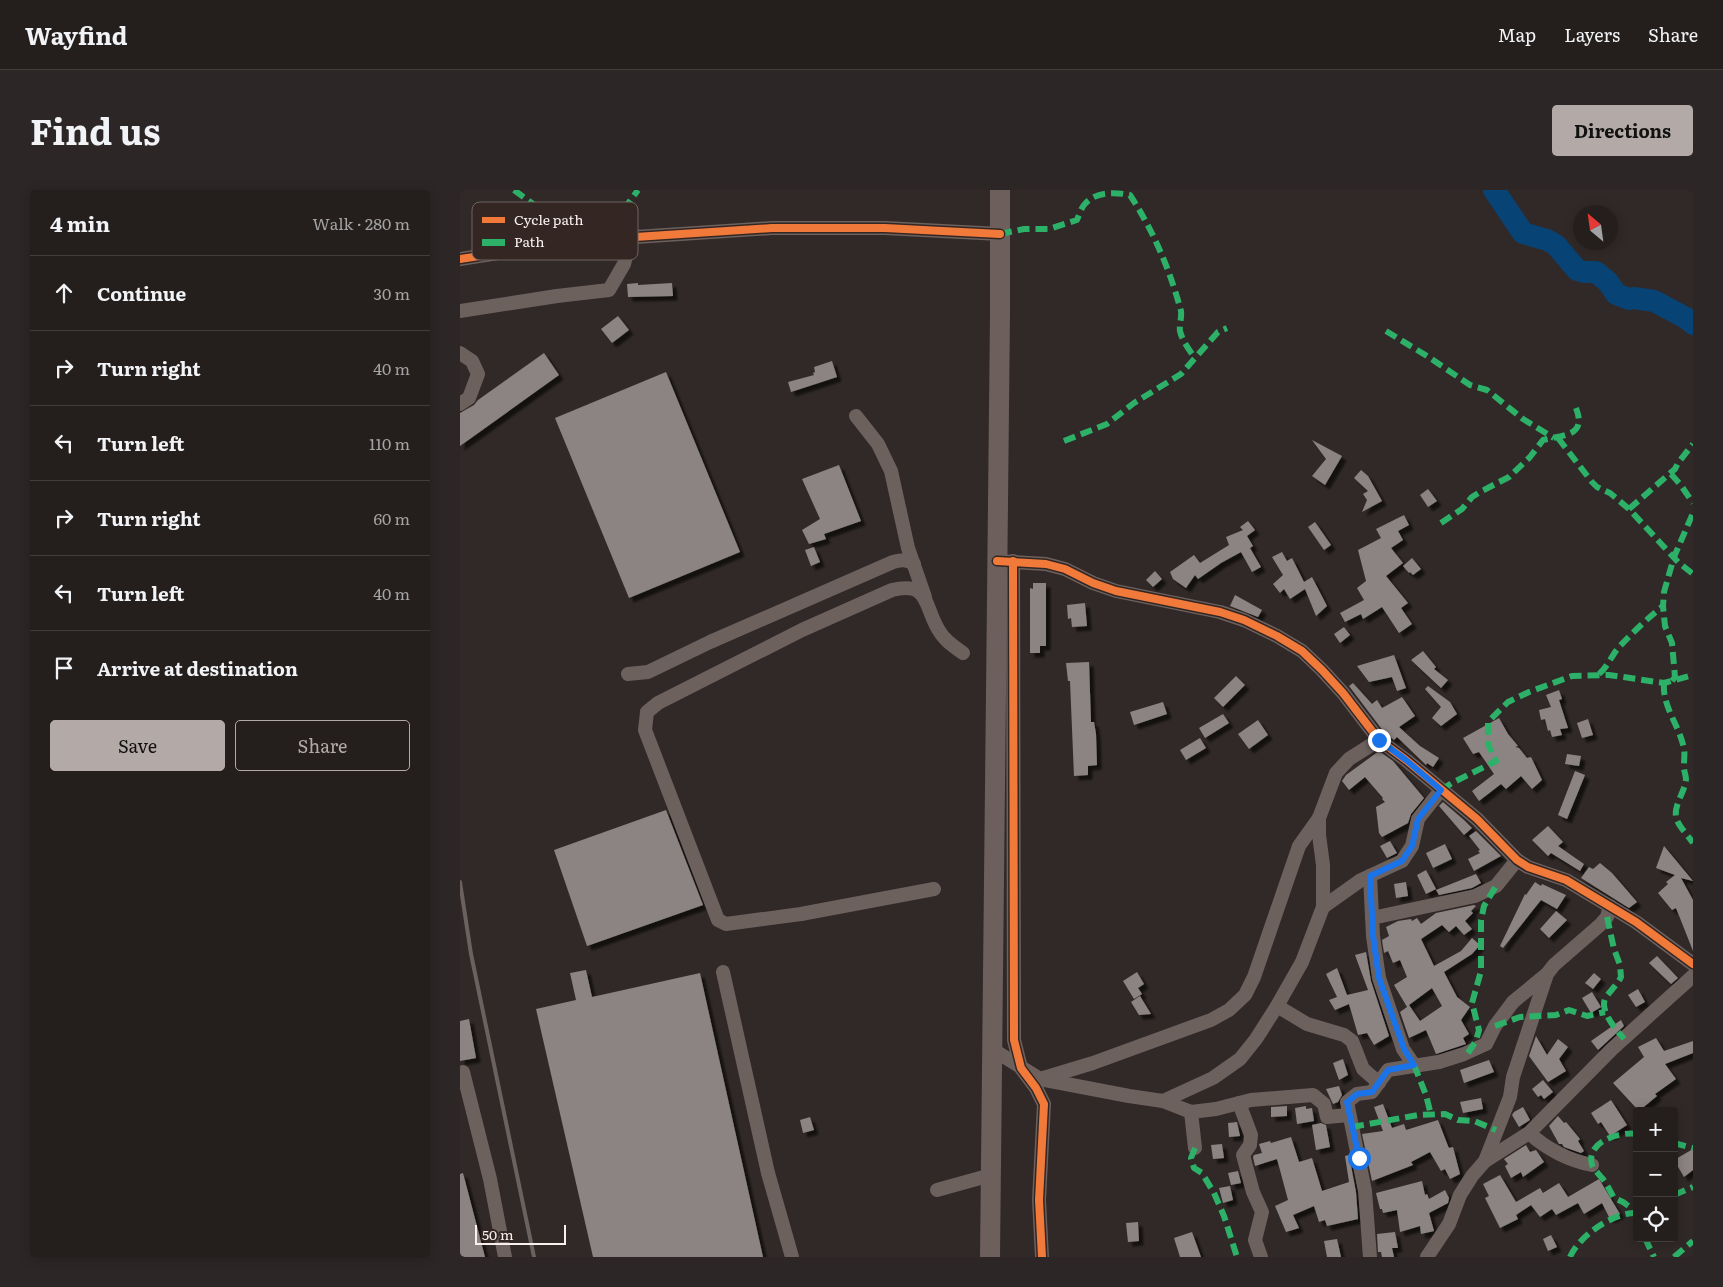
<!DOCTYPE html>
<meta charset="utf-8">
<style>
:root{--surface:#241f1d;--page:#2c2726;--text:#f1f3f6;--muted:#a3a2a4;--line:#413d3b;--accent:#b3aaa8}
body{margin:0;font-family:Literata,serif;background:var(--page);color:var(--text)}
.controls{position:absolute;right:15px;bottom:15px;display:grid;overflow:hidden;border-radius:5px;box-shadow:0 2px 12px #0003}
.controls button{width:45px;height:45px;display:grid;place-items:center;padding:0;border:0;border-bottom:1px solid var(--line);background:var(--surface);color:var(--text);font:25px sans-serif}
.compass{position:absolute;left:1113px;top:15px;width:45px;height:45px;border-radius:50%;background:var(--surface);box-shadow:0 2px 12px #0003;rotate:331deg}
.scale{position:absolute;left:15px;bottom:12px;width:91px;box-sizing:border-box;padding-left:5px;border:2px solid #f9f0ed;border-top:0;font-size:14px;line-height:18px;white-space:nowrap;color:#f9f0ed;-webkit-text-stroke:4px #342623;paint-order:stroke}
.stop{position:absolute;width:15px;height:15px;margin:-11px;border:4px solid #1a73e8;border-radius:50%;background:#fff}
.stop.end{background:#1a73e8;border-color:#fff;box-shadow:0 1px 5px #0008}
.list{margin:0;padding:0;list-style:none}
h2{display:flex;justify-content:space-between;align-items:center;height:65px;margin:0;padding:0 20px;font-size:21px}
h2 small{font-size:16px;font-weight:400;color:var(--muted)}
.list li{display:grid;grid-template-columns:32px 1fr auto;gap:15px;align-items:center;box-sizing:border-box;height:75px;padding:0 20px;border-top:1px solid var(--line)}
.list b{display:block;font-size:19px;white-space:nowrap}
.list em{font-size:16px;font-style:normal;color:var(--muted)}
.actions{display:flex;gap:10px;padding:15px 20px}
.actions a{flex:1;padding:11px 0;border:1px solid var(--accent);border-radius:5px;text-align:center;font-size:18px;color:var(--accent)}
.actions .main{background:var(--accent);color:#111}
.icon{flex:none;width:28px;height:28px;fill:none;stroke:currentColor;stroke-width:2;stroke-linecap:round;stroke-linejoin:round}
.map{position:relative;flex:none;width:1233px;height:1067px;overflow:hidden;border-radius:5px}
header{display:flex;align-items:center;gap:30px;box-sizing:border-box;height:70px;padding:0 25px;background:var(--surface);border-bottom:1px solid var(--line)}
header strong{font-size:24px}
nav{display:flex;gap:28px;margin-inline-start:auto;font-size:18px}
.intro{display:flex;align-items:center;justify-content:space-between;box-sizing:border-box;height:120px;padding:0 30px}
h1{margin:0;font-size:35px}
.button{padding:12px 22px;border-radius:5px;background:var(--accent);color:#111;font-size:18px;font-weight:700}
main{display:flex;gap:30px;padding:0 30px}
aside{flex:1;background:var(--surface);border-radius:5px;box-shadow:0 2px 12px #0003}
.map>svg:first-child{display:block}
.lines{fill:none;stroke-linecap:round;stroke-linejoin:round}
.river{stroke:#074374;stroke-width:22}
.building{fill:#8b8482;fill-rule:evenodd;filter:url(#shadow)}
.minor{stroke:#6d615e;stroke-width:14}
.highway{stroke:#6c5f5c;stroke-width:20}
.rail{stroke:#6b6260;stroke-width:4}
.quiet{stroke:#2db169;stroke-width:6;stroke-dasharray:12 6;stroke-linecap:butt}
.cycleway-casing{stroke:#342623;stroke-width:11}
.cycleway{stroke:#f17a3a;stroke-width:8}
.route{stroke:#1a73e8;stroke-width:6}
.key{fill:#342623;stroke:#6f6360;stroke-width:1}
.key-label{font-size:14px;fill:#f9f0ed}
</style>
<header>
<strong>Wayfind</strong>
<nav><a>Map</a><a>Layers</a><a>Share</a></nav>
</header>
<div class="intro"><h1>Find us</h1><a class="button">Directions</a></div>
<main>
<aside>
<h2>4 min<small>Walk · 280 m</small></h2>
<ul class="list">
<li><svg class="icon" aria-label="ahead" viewBox="0 0 24 24"><path d="M12 20V5M6 11l6-6 6 6"/></svg><div><b>Continue</b></div><em>30 m</em></li>
<li><svg class="icon" aria-label="right" viewBox="0 0 24 24"><path d="M7 20v-9h11M14 6l5 5-5 5"/></svg><div><b>Turn right</b></div><em>40 m</em></li>
<li><svg class="icon" aria-label="left" viewBox="0 0 24 24"><path d="M17 20v-9H6M10 6l-5 5 5 5"/></svg><div><b>Turn left</b></div><em>110 m</em></li>
<li><svg class="icon" aria-label="right" viewBox="0 0 24 24"><path d="M7 20v-9h11M14 6l5 5-5 5"/></svg><div><b>Turn right</b></div><em>60 m</em></li>
<li><svg class="icon" aria-label="left" viewBox="0 0 24 24"><path d="M17 20v-9H6M10 6l-5 5 5 5"/></svg><div><b>Turn left</b></div><em>40 m</em></li>
<li><svg class="icon" aria-label="arrive" viewBox="0 0 24 24"><path d="M6 21V4h12l-3 4 3 4H6"/></svg><div><b>Arrive at destination</b></div></li>
</ul>
<div class="actions"><a class="main">Save</a><a>Share</a></div>
</aside>
<div class="map">
<svg width="1233" height="1067" viewBox="0 0 1233 1067">
<defs>
<filter id="shadow"><feDropShadow dx="4.5" dy="4.5" stdDeviation="1" flood-color="#0009"/></filter>
</defs>
<rect width="100%" height="100%" fill="#302927"/>
<g class="lines">
<path class="river" d="M1034,0L1063,43L1087,50L1096,55L1117,80L1124,82H1136L1148,92L1156,104L1169,109L1174,108L1194,111L1226,128L1233,134"/>
</g>
<g class="building">
<path d="M178,93V95L212,93L213,106L168,107L167,94Z"/>
<path d="M158,126L169,140L152,153L141,139Z"/>
<path d="M84,163L99,185L0,256V223L14,215L18,210Z"/>
<path d="M372,171L377,187L331,202L328,192L354,185L353,183L355,182L354,177Z"/>
<path d="M206,182L280,362L169,408L95,228Z"/>
<path d="M852,250L882,266L865,295L852,286L866,269Z"/>
<path d="M379,275L401,331L364,344L366,349L349,354L342,340L360,329L342,289Z"/>
<path d="M901,280L908,286L922,311L902,322L907,310L903,304L908,301L894,288Z"/>
<path d="M968,299L977,311L968,317L960,305Z"/>
<path d="M944,325L949,335L938,341L943,350L931,358L943,373L926,386L948,413L941,418L952,434L939,443L922,417L903,429L901,424L885,432L880,423L904,410L897,398L906,391L898,360L921,348L916,339Z"/>
<path d="M788,331L795,340L787,346L793,356L790,358L801,377L792,382L781,362L761,373L738,389L735,385L726,398L713,389L710,382L734,365L740,373L769,355L766,347L783,340L780,337Z"/>
<path d="M855,332L871,355L864,360L848,337Z"/>
<path d="M354,357L360,372L351,376L345,360Z"/>
<path d="M822,362L827,371L832,368L844,392L852,387L867,416L856,426L845,399L830,409L824,399L820,403L813,394L823,385L812,367Z"/>
<path d="M952,368L961,379L953,385L950,382L949,383L943,376Z"/>
<path d="M695,381L702,389L693,397L686,390Z"/>
<path d="M573,393H586V456H580V463H570V398L573,399Z"/>
<path d="M775,405L802,420L798,427L770,416Z"/>
<path d="M625,413L627,436L612,437L611,428L608,429L607,415Z"/>
<path d="M884,437L890,445L880,453L874,444Z"/>
<path d="M963,461L976,477L974,479L988,490L981,498L951,470Z"/>
<path d="M934,465L946,498L937,501L932,487L909,492L897,476Z"/>
<path d="M629,472L631,532H634L636,544L637,575L628,576V585L614,586L610,491H608L606,473Z"/>
<path d="M776,486L785,495L763,517L754,508Z"/>
<path d="M893,493L912,514L917,510L922,518L942,507L955,526L939,537L960,556L979,568L973,577L967,573L966,575L937,547L934,550L924,542L889,496Z"/>
<path d="M968,496L990,512L997,524L981,536L972,528L981,517L965,499Z"/>
<path d="M1099,500L1102,509L1099,510L1108,538L1100,539L1102,545L1092,547L1090,540L1088,541L1085,529L1081,530L1079,520L1091,517L1086,505Z"/>
<path d="M703,512L707,524L674,535L670,522Z"/>
<path d="M763,524L769,533L745,548L739,538Z"/>
<path d="M1039,528L1048,544L1058,556L1055,557L1059,558L1067,568L1071,567L1082,590L1072,599L1061,586L1046,599L1041,594L1019,611L1012,601L1034,584L1019,562L1013,564L1003,548Z"/>
<path d="M1128,529L1133,545L1122,548L1117,533Z"/>
<path d="M798,530L808,545L789,559L778,544Z"/>
<path d="M740,548L746,558L726,570L720,560Z"/>
<path d="M919,561L933,571L964,608L951,624L948,633L922,647L919,643L916,617L925,612L922,609L923,608L905,587L889,600L882,591L886,585Z"/>
<path d="M1107,564L1121,566L1119,576L1105,574Z"/>
<path d="M1115,581L1125,585L1107,629L1098,625Z"/>
<path d="M983,612L1004,630L1012,638L1004,645L979,616Z"/>
<path d="M206,620L243,715L127,756L94,660Z"/>
<path d="M1088,636L1103,652L1098,656L1124,674L1120,681L1091,663L1088,666L1072,650Z"/>
<path d="M1016,641L1041,666L1014,681L1008,669L1020,663L1018,661L1020,660L1009,646Z"/>
<path d="M930,651L937,663L927,668L920,656Z"/>
<path d="M985,654L992,669L973,678L966,663Z"/>
<path d="M1204,656L1233,691L1221,688L1233,710V761L1216,718L1212,720L1198,703L1208,694L1206,692L1215,685L1196,678Z"/>
<path d="M1140,673L1152,683L1177,712L1169,718L1121,688L1129,677L1133,679Z"/>
<path d="M966,680L976,699L966,704L957,685Z"/>
<path d="M1016,684L1021,693L1012,698L979,705L976,700Z"/>
<path d="M946,692L948,706L936,708L934,694Z"/>
<path d="M1075,692L1081,696L1082,694L1106,705L1097,719L1081,710L1043,758L1040,756L1065,704L1066,705Z"/>
<path d="M1014,715L1016,716L1011,721L1013,723L1005,731L1012,739L1004,745L996,736L989,742L982,735L961,749L974,776L1001,761L1012,748L1020,755L1012,764L984,782L997,807L1010,817L1001,830L1009,844L1003,848L1006,854L976,864L966,840L949,848L940,822L947,817L934,795L947,787L940,770L933,773L928,761L924,763L922,750L929,746L926,737L938,731L951,729L952,731L957,728L961,734L976,723ZM972,798L982,816L960,831L949,815Z"/>
<path d="M1096,721L1107,730L1089,748L1080,739Z"/>
<path d="M906,762L911,791L929,846L914,855L907,843L898,845L889,814L875,820L869,810L877,807L866,784L877,778L887,805L908,800L895,765Z"/>
<path d="M1197,766L1218,788L1211,794L1189,773Z"/>
<path d="M126,780L132,807L240,783L303,1067H133L76,819L116,810L110,783Z"/>
<path d="M677,782L684,794L678,798L682,804L674,809L663,791Z"/>
<path d="M1134,783L1141,789L1133,799L1125,793Z"/>
<path d="M1178,799L1185,812L1176,817L1168,805Z"/>
<path d="M1132,802L1141,817L1131,823L1122,808Z"/>
<path d="M680,806L691,824L679,825L671,812Z"/>
<path d="M9,829L16,868L0,871V831Z"/>
<path d="M1161,830L1164,836L1138,860L1131,851Z"/>
<path d="M1076,846L1087,865L1098,849L1108,857L1099,869L1106,881L1088,892L1069,866Z"/>
<path d="M1196,848L1204,861L1233,851V863L1205,874L1216,889L1195,904L1197,906L1179,921L1153,893L1184,867L1178,857Z"/>
<path d="M883,869L888,885L879,890L873,873Z"/>
<path d="M1029,870L1034,882L1004,893L1000,880Z"/>
<path d="M1083,890L1093,902L1084,909L1081,905L1078,907L1072,899Z"/>
<path d="M879,896L882,905L878,912L873,914L866,899Z"/>
<path d="M1021,908L1023,919L1003,923L1000,912Z"/>
<path d="M1151,910L1167,935L1150,946L1141,932L1138,934L1131,923Z"/>
<path d="M923,914L932,938L944,934L946,940L978,930L988,956L989,958L993,957L1000,984L990,989L985,979L981,981L970,962L951,972L953,975L912,991L902,944L923,941L914,917Z"/>
<path d="M827,916V926L811,927V917Z"/>
<path d="M846,916V919L852,918L854,931L837,934L835,918Z"/>
<path d="M1063,917L1070,930L1059,937L1052,925L1054,922Z"/>
<path d="M1098,926L1104,933L1106,932L1120,949L1118,951L1124,961L1121,963L1104,957L1102,954H1099L1089,936Z"/>
<path d="M350,927L354,940L343,943L340,930Z"/>
<path d="M777,932L780,946L769,947L768,933Z"/>
<path d="M861,933L866,935L870,957L856,960L852,935Z"/>
<path d="M831,947L839,972L852,968L862,1001L889,992L885,966L889,965L896,1002L898,1029L867,1036L865,1030L859,1032L854,1016L833,1025L839,1038L826,1042L815,1016L828,1010L817,969L795,976L793,967L794,965L802,963L799,954L810,951L811,953Z"/>
<path d="M762,954L764,968L753,969L751,955Z"/>
<path d="M1066,955L1070,962L1076,960L1084,972L1063,987L1061,982L1051,988L1045,976L1048,974L1044,969Z"/>
<path d="M1233,959V980L1224,987L1214,970Z"/>
<path d="M778,981L781,993L771,995L768,983Z"/>
<path d="M3,983L25,1067H0V984Z"/>
<path d="M1040,985L1056,1012L1080,998L1083,1003L1099,993L1108,1007L1139,989L1160,1024L1150,1029L1142,1013L1124,1024L1118,1013L1096,1025L1092,1019L1080,1027L1071,1015L1056,1025L1058,1029L1040,1038L1025,1008L1029,1006L1023,994Z"/>
<path d="M962,991L965,1005L967,1004L969,1009L985,1000L989,1008L988,1013L969,1023L974,1041L961,1044L960,1036L940,1042L937,1020L923,1023L922,1019H920L916,1003Z"/>
<path d="M770,996L773,1010L763,1013L759,998Z"/>
<path d="M678,1032L679,1051L668,1052L666,1033Z"/>
<path d="M732,1042L741,1067H720L714,1048Z"/>
<path d="M935,1042L938,1058H932L934,1067H922L921,1062H918L917,1044Z"/>
<path d="M1091,1045L1097,1057L1088,1061L1083,1049Z"/>
<path d="M877,1049L881,1067H867L864,1051Z"/>
</g>
<g class="lines">
<g class="minor">
<path d="M0,69L115,51L312,38H425L540,44"/>
<path d="M0,121L97,106L149,100L164,74L171,46"/>
<path d="M0,163L12,171L18,184L9,208L0,214"/>
<path d="M396,226L418,254L431,281L448,358L465,407"/>
<path d="M537,371L586,374L605,379L633,393L656,401L760,422L784,430L817,446L842,461L862,480L883,503L919,550L946,570L1017,629L1057,670L1068,677L1106,690L1176,732L1233,774"/>
<path d="M553,371L554,850L561,878L576,898L584,914L579,1010L582,1067"/>
<path d="M168,484L188,482L250,452L433,372C442,370 446,369 454,374"/>
<path d="M910,686L913,746L919,788L943,859L954,875"/>
<path d="M474,699L341,724L266,734L258,730L185,540L187,522L198,513L342,440L432,400C469,391 464,415 478,439C484,450 493,456 503,463"/>
<path d="M863,717L901,690L942,671L952,656L958,629L981,600"/>
<path d="M912,728L1015,706L1036,696L1057,670"/>
<path d="M263,782L308,983L332,1067"/>
<path d="M817,816L847,834L884,845L892,851L903,879L919,893"/>
<path d="M532,859L580,889L669,906L703,911L731,922L756,919L791,910L853,905L864,914L867,927L889,925"/>
<path d="M3,882L30,989L45,1067"/>
<path d="M580,889L633,873L751,830L769,820L785,805L794,787L839,656L859,628"/>
<path d="M703,911L753,888L780,869L796,849L817,816L842,772L863,717V675L859,645V628L876,583L889,569L919,550"/>
<path d="M779,913L791,945L790,955L783,965L793,1002L802,1022L795,1050L801,1067"/>
<path d="M731,922L735,958"/>
<path d="M1069,943C1088,960 1107,970 1132,975"/>
<path d="M1025,971L1050,907L1053,887L1087,784L1094,775L1140,735L1147,727L1150,716"/>
<path d="M477,1000L531,985"/>
<path d="M910,1067L905,1001L887,912L897,904L912,902L928,880L979,872L1004,864L1026,854L1035,836L1053,812L1087,784"/>
<path d="M967,1067L989,1034L1000,1005L1012,986L1025,971L1069,943L1152,859L1233,786"/>
</g>
<path class="highway" d="M530,1067L540,124V0"/>
<path class="rail" d="M0,692L11,764L74,1067"/>
<g class="quiet">
<path d="M54,0L84,22L115,51"/>
<path d="M540,44L564,39H589L617,30C619,25 621,19 624,15C635,1 655,2 670,5C693,40 710,80 721,121C722,128 719,134 720,141C722,150 729,160 735,168"/>
<path d="M142,49L178,0"/>
<path d="M926,141L967,166L1010,195L1027,200L1063,229L1094,248"/>
<path d="M1098,248L1132,292L1137,297L1150,303L1169,319L1218,372L1233,384"/>
<path d="M604,251L647,234L674,213L721,184L758,142L767,138"/>
<path d="M1211,284L1220,294L1233,313"/>
<path d="M1169,319L1215,279L1218,273L1233,254"/>
<path d="M981,333L1002,319L1012,307L1020,302L1049,287L1070,267L1083,250C1104,245 1127,246 1116,218"/>
<path d="M1139,484C1148,477 1152,464 1160,456C1173,442 1188,428 1203,416"/>
<path d="M1212,491L1215,487L1212,453L1205,436L1203,416L1204,402L1214,367L1233,323"/>
<path d="M1204,493C1202,517 1220,536 1224,559C1225,564 1224,569 1224,574C1223,579 1226,585 1226,589C1225,602 1214,614 1216,627C1218,636 1228,645 1233,653"/>
<path d="M981,600L992,593L1036,571L1028,554V532L1048,512L1069,502L1112,486L1149,485L1204,493L1233,485"/>
<path d="M1147,727L1154,759L1160,775L1161,787C1157,795 1151,800 1146,807C1138,820 1156,839 1164,849"/>
<path d="M1035,836L1060,827L1096,825L1109,820L1127,826L1145,822"/>
<path d="M1008,863L1016,851L1019,840L1012,813L1021,781V730L1024,716L1036,696"/>
<path d="M954,875L966,905L971,925"/>
<path d="M892,937L958,925L985,924L998,930L1014,931L1036,940"/>
<path d="M1177,944C1160,941 1125,952 1132,975C1134,980 1139,984 1142,988C1147,994 1150,1001 1154,1008L1163,1012L1177,1022"/>
<path d="M1214,953L1233,958"/>
<path d="M735,958L731,968L734,978L742,983L754,1003L764,1026L777,1067"/>
<path d="M1214,1005L1233,997"/>
<path d="M1185,1048L1194,1067"/>
<path d="M1110,1067C1119,1046 1153,1022 1177,1023"/>
<path d="M1214,1067L1233,1051"/>
</g>
<defs>
<g id="cycleway">
<path d="M0,69L115,51L312,38H425L540,44"/>
<path d="M537,371L586,374L605,379L633,393L656,401L760,422L784,430L817,446L842,461L862,480L883,503L919,550L946,570L1017,629L1057,670L1068,677L1106,690L1176,732L1233,774"/>
<path d="M553,371L554,850L561,878L576,898L584,914L579,1010L582,1067"/>
</g>
</defs>
<use href="#cycleway" class="cycleway-casing"/>
<use href="#cycleway" class="cycleway"/>
</g>
<g class="lines">
<path class="route" d="M899,968L887,912L897,904L912,902L928,880L954,875L944,859L919,788L913,746L910,686L942,671L952,656L958,629L981,600L946,570L919,550"/>
</g>
<rect x="12" y="12" width="166" height="58" rx="8" class="key"/>
<rect x="22" y="27" width="23" height="6" fill="#f17a3a"/>
<rect x="22" y="49" width="23" height="7" fill="#2db169"/>
<g class="key-label">
<text x="54" y="35">Cycle path</text>
<text x="54" y="57">Path</text>
</g>
</svg>
<div class="controls">
<button>+</button>
<button>−</button>
<button><svg class="icon" aria-label="locate" viewBox="0 0 24 24"><circle cx="12" cy="12" r="6"/><path d="M12 2v4M12 18v4M2 12h4M18 12h4"/></svg></button>
</div>
<svg class="compass" viewBox="-18 -18 36 36"><path d="M0-13l5 13h-10z" fill="#e53935"/><path d="M0 13l5-13h-10z" fill="#a3a2a4"/></svg>
<div class="scale">50 m</div>
<div class="stop" style="left:899px;top:968px"></div>
<div class="stop end" style="left:919px;top:550px"></div>
</div>
</main>
